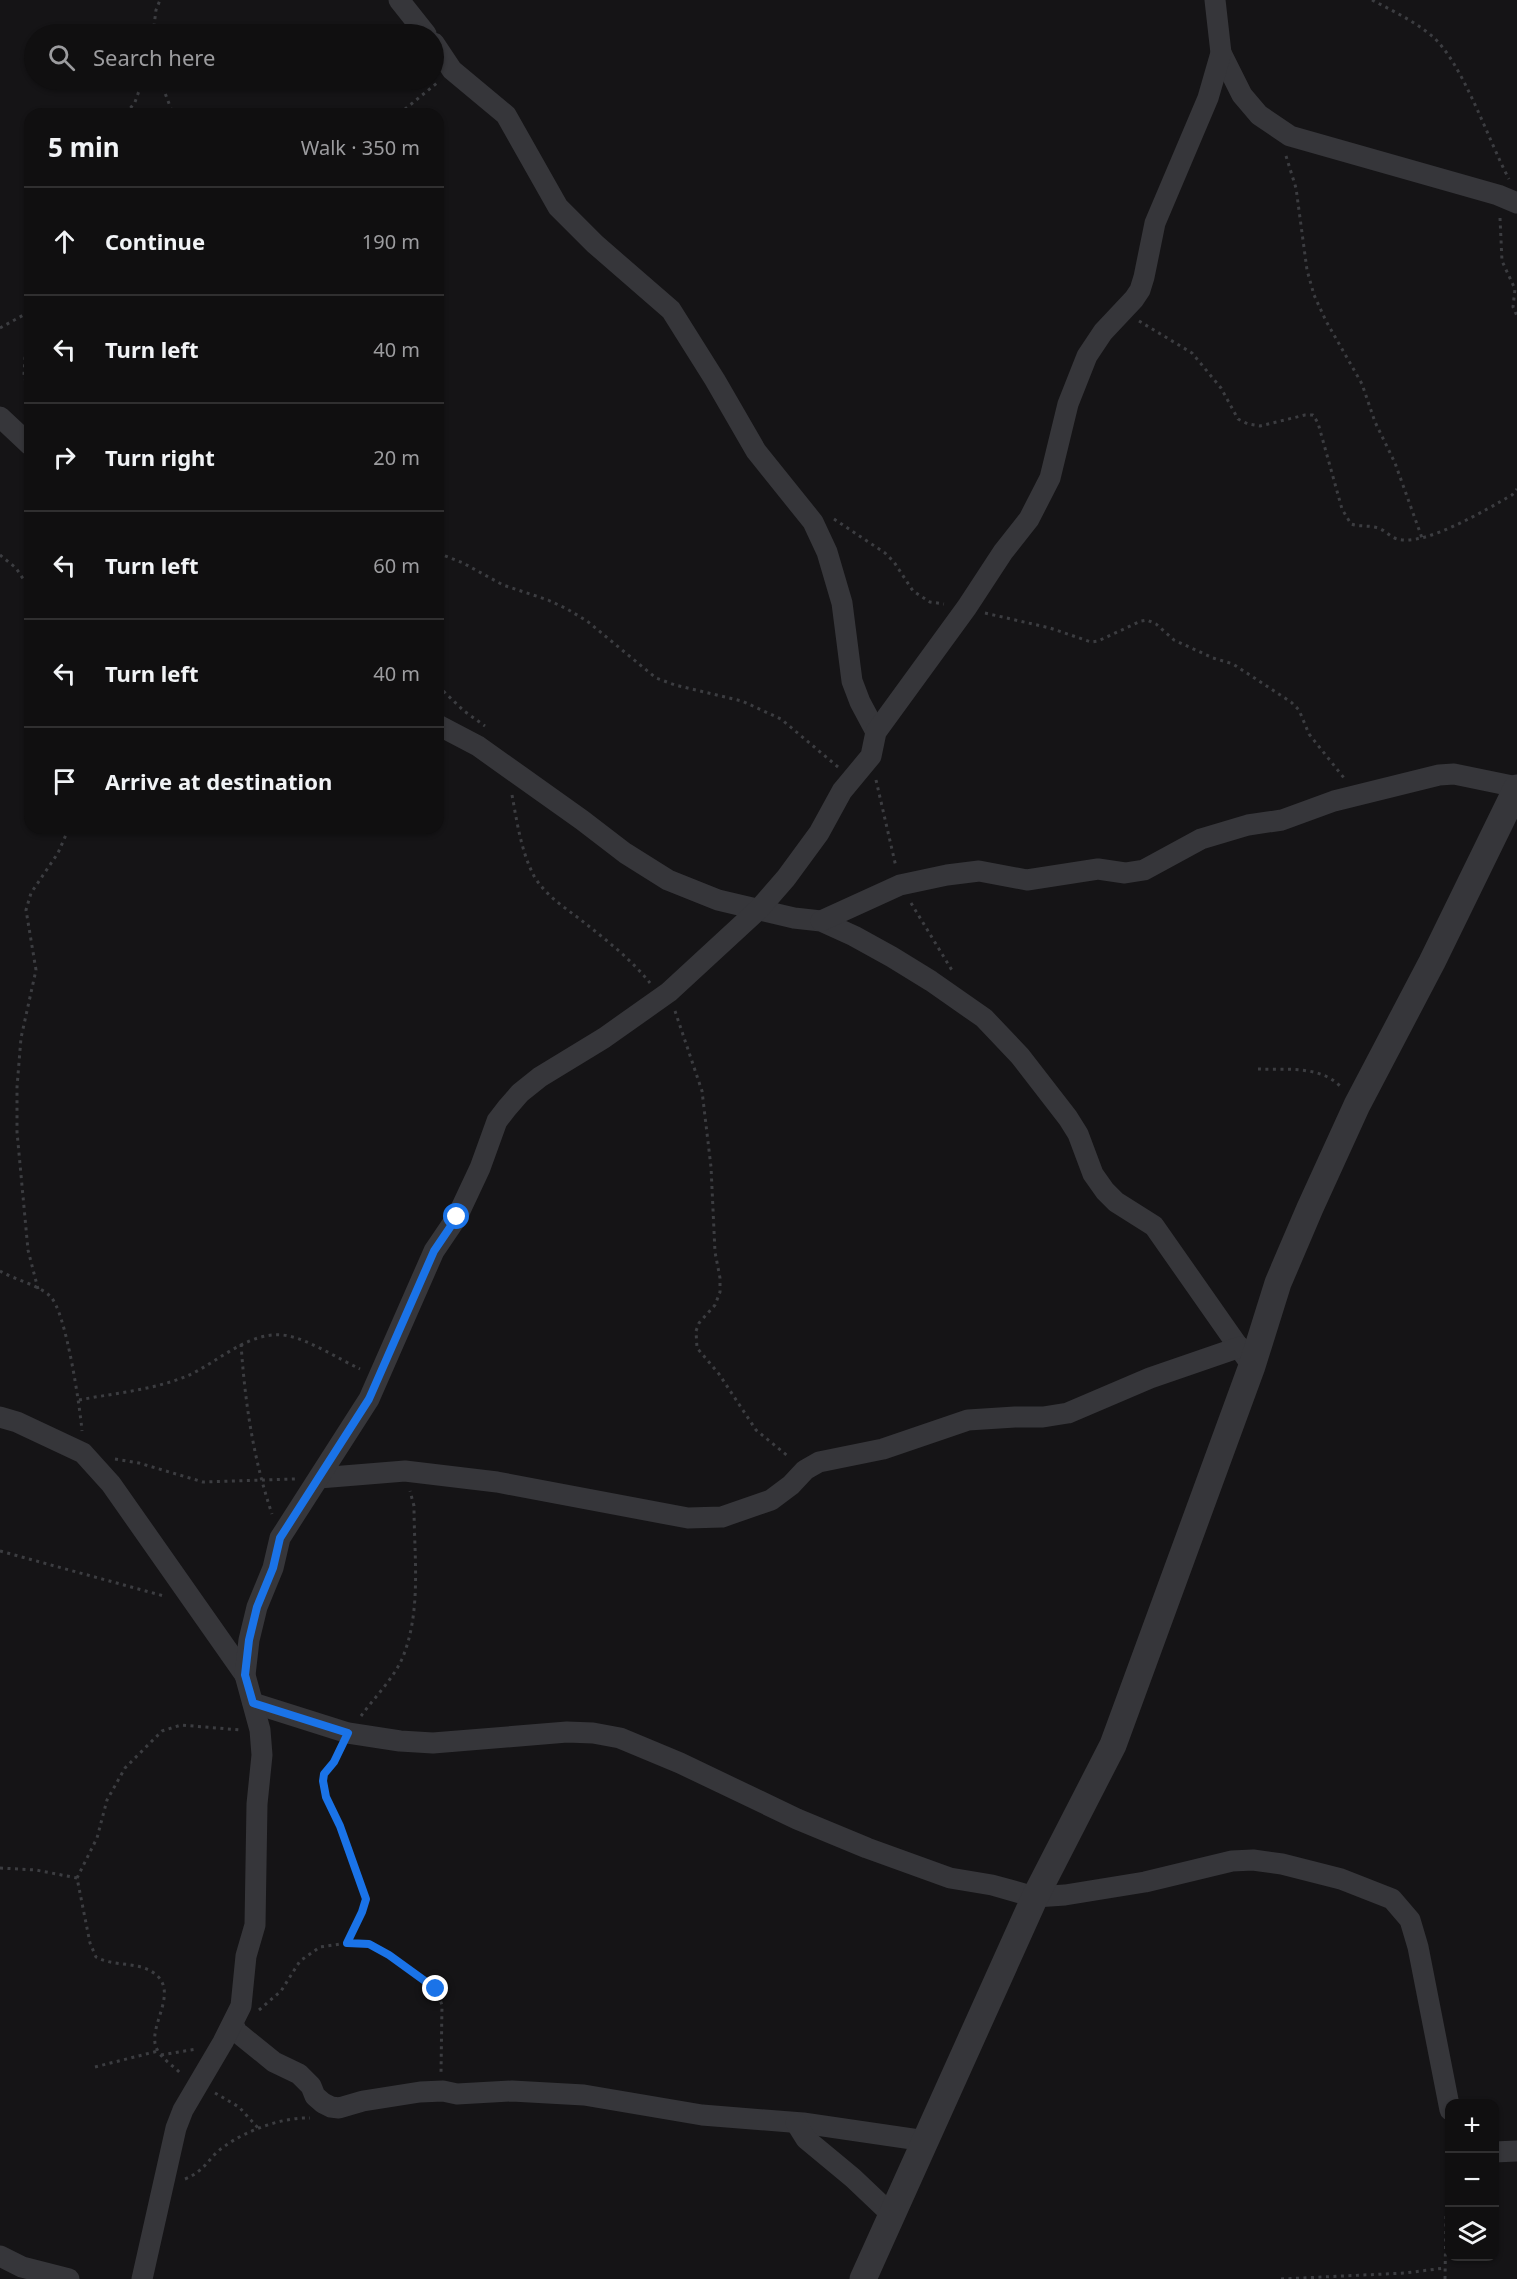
<!DOCTYPE html>
<meta charset="utf-8">
<style>
:root{--surface:#100f10;--page:#1e1d1e;--text:#f1f3f6;--muted:#9c9c9f;--line:#302f30}
body{margin:0;font-family:"Noto Sans",sans-serif;background:var(--page);color:var(--text)}
.controls{position:absolute;right:18px;bottom:18px;display:grid;overflow:hidden;border-radius:12px;box-shadow:0 2px 4px #0004}
.controls button{width:54px;height:54px;display:grid;place-items:center;padding:0;border:0;border-bottom:2px solid var(--line);background:var(--surface);color:var(--text);font:30px sans-serif}
.stop{position:absolute;width:18px;height:18px;margin:-14px;border:4px solid #1a73e8;border-radius:50%;background:#fff}
.stop.end{background:#1a73e8;border-color:#fff;box-shadow:0 2px 6px #0008}
.list{margin:0;padding:0;list-style:none}
h2{display:flex;justify-content:space-between;align-items:center;height:78px;margin:0;padding:0 24px;font-size:26px}
h2 small{font-size:20px;font-weight:400;color:var(--muted)}
.list li{display:grid;grid-template-columns:39px 1fr auto;gap:18px;align-items:center;box-sizing:border-box;height:108px;padding:0 24px;border-top:2px solid var(--line)}
.list b{display:block;font-size:22px;white-space:nowrap}
.list em{font-size:20px;font-style:normal;color:var(--muted)}
.icon{flex:none;width:33px;height:33px;fill:none;stroke:currentColor;stroke-width:2;stroke-linecap:round;stroke-linejoin:round}
.map{position:relative;flex:none;width:1517px;height:2279px;overflow:hidden}
.search{position:absolute;background:var(--surface);box-shadow:0 2px 4px #0004;left:24px;top:24px;width:420px;height:66px;display:flex;align-items:center;gap:15px;box-sizing:border-box;padding:0 21px;border-radius:33px;color:var(--muted);font-size:22px}
.panel{position:absolute;background:var(--surface);box-shadow:0 2px 4px #0004;left:24px;top:108px;width:420px;height:726px;border-radius:18px}
.map>svg:first-child{display:block}
.lines{fill:none;stroke-linecap:round;stroke-linejoin:round}
.path{stroke:#3c3d41;stroke-width:3;stroke-dasharray:3 4.5;stroke-linecap:butt}
.minor{stroke:#36363a;stroke-width:21}
.tertiary{stroke:#36363a;stroke-width:27}
.route{stroke:#1a73e8;stroke-width:8}
</style>
<div class="map">
<svg width="1517" height="2279" viewBox="0 0 1517 2279">
<rect width="100%" height="100%" fill="#151416"/>
<g class="lines">
<g class="path">
<path d="M1372,0C1393,11 1414,21 1432,36C1463,63 1488,140 1509,179"/>
<path d="M153,34L156,10L160,0"/>
<path d="M160,80L173,114"/>
<path d="M126,114L135,102L143,80"/>
<path d="M399,114L437,83"/>
<path d="M1286,156L1296,188L1307,270L1314,295L1326,321L1362,384L1375,422L1395,463L1422,538"/>
<path d="M1500,218L1502,261L1515,289L1513,307L1517,316"/>
<path d="M30,282L24,374L30,400"/>
<path d="M1139,321L1192,353L1221,388L1238,419L1248,424L1260,426L1305,415H1313L1318,423L1342,509L1351,524C1360,527 1369,525 1378,528C1385,530 1390,537 1397,539C1425,547 1487,509 1512,495L1517,489"/>
<path d="M0,328L27,313"/>
<path d="M834,519L885,553L894,562L913,591L930,602L944,604"/>
<path d="M438,553L463,563L503,585L548,600L567,609L587,621L656,678L675,685L742,701L781,719L838,767"/>
<path d="M0,555L16,568L30,589"/>
<path d="M985,613L1050,628L1091,642L1098,641L1141,621L1147,620L1156,624L1174,640L1213,658L1233,664L1291,702L1299,710L1309,734L1344,778"/>
<path d="M438,686L464,711L485,726"/>
<path d="M876,780L896,867"/>
<path d="M512,795C517,822 521,851 534,876C545,895 564,907 581,920C605,939 631,959 650,983"/>
<path d="M911,903L953,972"/>
<path d="M675,1011L702,1091L711,1167L715,1252L720,1278V1292L715,1305L699,1323L696,1331L697,1348L719,1374L756,1430L789,1457"/>
<path d="M1258,1069C1287,1070 1321,1065 1342,1088"/>
<path d="M0,1271C15,1280 37,1284 50,1296C66,1311 80,1407 82,1431"/>
<path d="M38,1289L28,1250L17,1132V1087L21,1038L36,970L26,910L31,893L58,853L69,828"/>
<path d="M241,1344C245,1402 253,1458 272,1514"/>
<path d="M79,1400C115,1393 153,1390 187,1376C219,1362 251,1328 289,1336C311,1341 339,1359 360,1369"/>
<path d="M115,1459L139,1463L203,1482L295,1479"/>
<path d="M0,1551L164,1596"/>
<path d="M361,1716C374,1698 393,1679 402,1659C422,1612 414,1556 414,1506L410,1491"/>
<path d="M340,1749L334,1762L324,1774L323,1781L326,1797L340,1826L366,1899L347,1943"/>
<path d="M0,1868L36,1870L77,1878L90,1943L96,1957C114,1967 137,1961 154,1973C180,1992 148,2025 156,2047C160,2058 174,2066 181,2074"/>
<path d="M77,1878L97,1838L107,1800L125,1768L162,1731L181,1725L240,1730"/>
<path d="M259,2010L281,1991L300,1961L320,1947L347,1943L369,1944L389,1955L436,1989L442,2005L441,2072"/>
<path d="M161,2055L196,2049"/>
<path d="M95,2067L158,2051"/>
<path d="M215,2093L239,2107L259,2129"/>
<path d="M185,2179C207,2170 208,2157 225,2146C247,2130 283,2117 310,2118"/>
<path d="M1281,2279L1405,2273L1445,2268"/>
<path d="M1445,2279L1446,2215L1450,2181"/>
</g>
<g class="minor">
<path d="M399,0L426,34"/>
<path d="M434,43L452,70L506,115L558,207L595,244L671,310L715,380L756,451L813,522L827,552L842,603L852,681L860,702L876,732"/>
<path d="M1221,53L1242,95L1259,115L1290,136L1498,195L1517,203"/>
<path d="M0,417L30,445"/>
<path d="M438,725L478,746L582,820L625,853L668,880L718,900L794,918L821,921L854,936L892,957L931,981L984,1018L1020,1056L1068,1118L1078,1134L1093,1174L1105,1191L1116,1202L1154,1226L1252,1366"/>
<path d="M821,921L900,885L947,875L979,871L1027,880L1098,869L1125,873L1144,870L1201,839L1248,825L1282,820L1334,801L1439,775L1454,774L1517,787"/>
<path d="M0,1417L17,1422L83,1453L111,1484L245,1675"/>
<path d="M319,1478L405,1471L497,1482L688,1518L722,1517L771,1500L791,1485L805,1470L819,1462L883,1449L968,1420L1015,1417H1043L1068,1413L1150,1378L1240,1347"/>
<path d="M253,1703L348,1733L400,1741L433,1743L567,1732L593,1733L620,1738L680,1763L797,1819L867,1848L950,1878L992,1885L1035,1897L1065,1895L1145,1882L1232,1861L1253,1860L1282,1864L1341,1879L1392,1899L1410,1920L1418,1947L1450,2110"/>
<path d="M233,2024L237,2032L274,2062L299,2074L311,2086L315,2096L323,2103L331,2107L339,2108L363,2101L420,2092L443,2091L457,2094L512,2091L584,2095L702,2115L803,2123L926,2141"/>
<path d="M796,2123L806,2139L853,2178L892,2215"/>
<path d="M1494,2152L1517,2151"/>
<path d="M0,2256L22,2267L69,2279"/>
<path d="M142,2279L176,2128L183,2110L223,2042L241,2006L246,1956L255,1925L257,1804L262,1755L260,1730L245,1675L249,1640L257,1607L273,1568L280,1538L369,1399L434,1251L457,1217L480,1168L497,1121L507,1108L520,1093L540,1077L604,1038L669,992L759,909L786,878L819,833L842,791L871,756L876,732L967,607L1003,552L1029,519L1050,478L1068,404L1087,356L1103,332L1134,299L1140,290L1144,277L1155,223L1208,98L1221,53L1215,0"/>
</g>
<path class="tertiary" d="M863,2279L1035,1897L1113,1745L1252,1366L1278,1283L1310,1208L1357,1105L1432,962L1517,788"/>
</g>
<g class="lines">
<path class="route" d="M436,1989L389,1955L369,1944L347,1943L362,1912L366,1899L340,1826L326,1797L323,1781L324,1774L334,1762L348,1733L253,1703L245,1675L249,1640L257,1607L273,1568L280,1538L369,1399L434,1251L457,1217"/>
</g>
</svg>
<div class="controls">
<button>+</button>
<button>−</button>
<button><svg class="icon" aria-label="layers" viewBox="0 0 24 24"><path d="M12 4l9 5-9 5-9-5zM3 14l9 5 9-5"/></svg></button>
</div>
<div class="stop" style="left:457px;top:1217px"></div>
<div class="stop end" style="left:436px;top:1989px"></div>
<div class="search"><svg class="icon" aria-label="search" viewBox="0 0 24 24"><circle cx="10" cy="10" r="6"/><path d="M15 15l6 6"/></svg>Search here</div>
<section class="panel">
<h2>5 min<small>Walk · 350 m</small></h2>
<ul class="list">
<li><svg class="icon" aria-label="ahead" viewBox="0 0 24 24"><path d="M12 20V5M6 11l6-6 6 6"/></svg><div><b>Continue</b></div><em>190 m</em></li>
<li><svg class="icon" aria-label="left" viewBox="0 0 24 24"><path d="M17 20v-9H6M10 6l-5 5 5 5"/></svg><div><b>Turn left</b></div><em>40 m</em></li>
<li><svg class="icon" aria-label="right" viewBox="0 0 24 24"><path d="M7 20v-9h11M14 6l5 5-5 5"/></svg><div><b>Turn right</b></div><em>20 m</em></li>
<li><svg class="icon" aria-label="left" viewBox="0 0 24 24"><path d="M17 20v-9H6M10 6l-5 5 5 5"/></svg><div><b>Turn left</b></div><em>60 m</em></li>
<li><svg class="icon" aria-label="left" viewBox="0 0 24 24"><path d="M17 20v-9H6M10 6l-5 5 5 5"/></svg><div><b>Turn left</b></div><em>40 m</em></li>
<li><svg class="icon" aria-label="arrive" viewBox="0 0 24 24"><path d="M6 21V4h12l-3 4 3 4H6"/></svg><div><b>Arrive at destination</b></div></li>
</ul>
</section>
</div>
